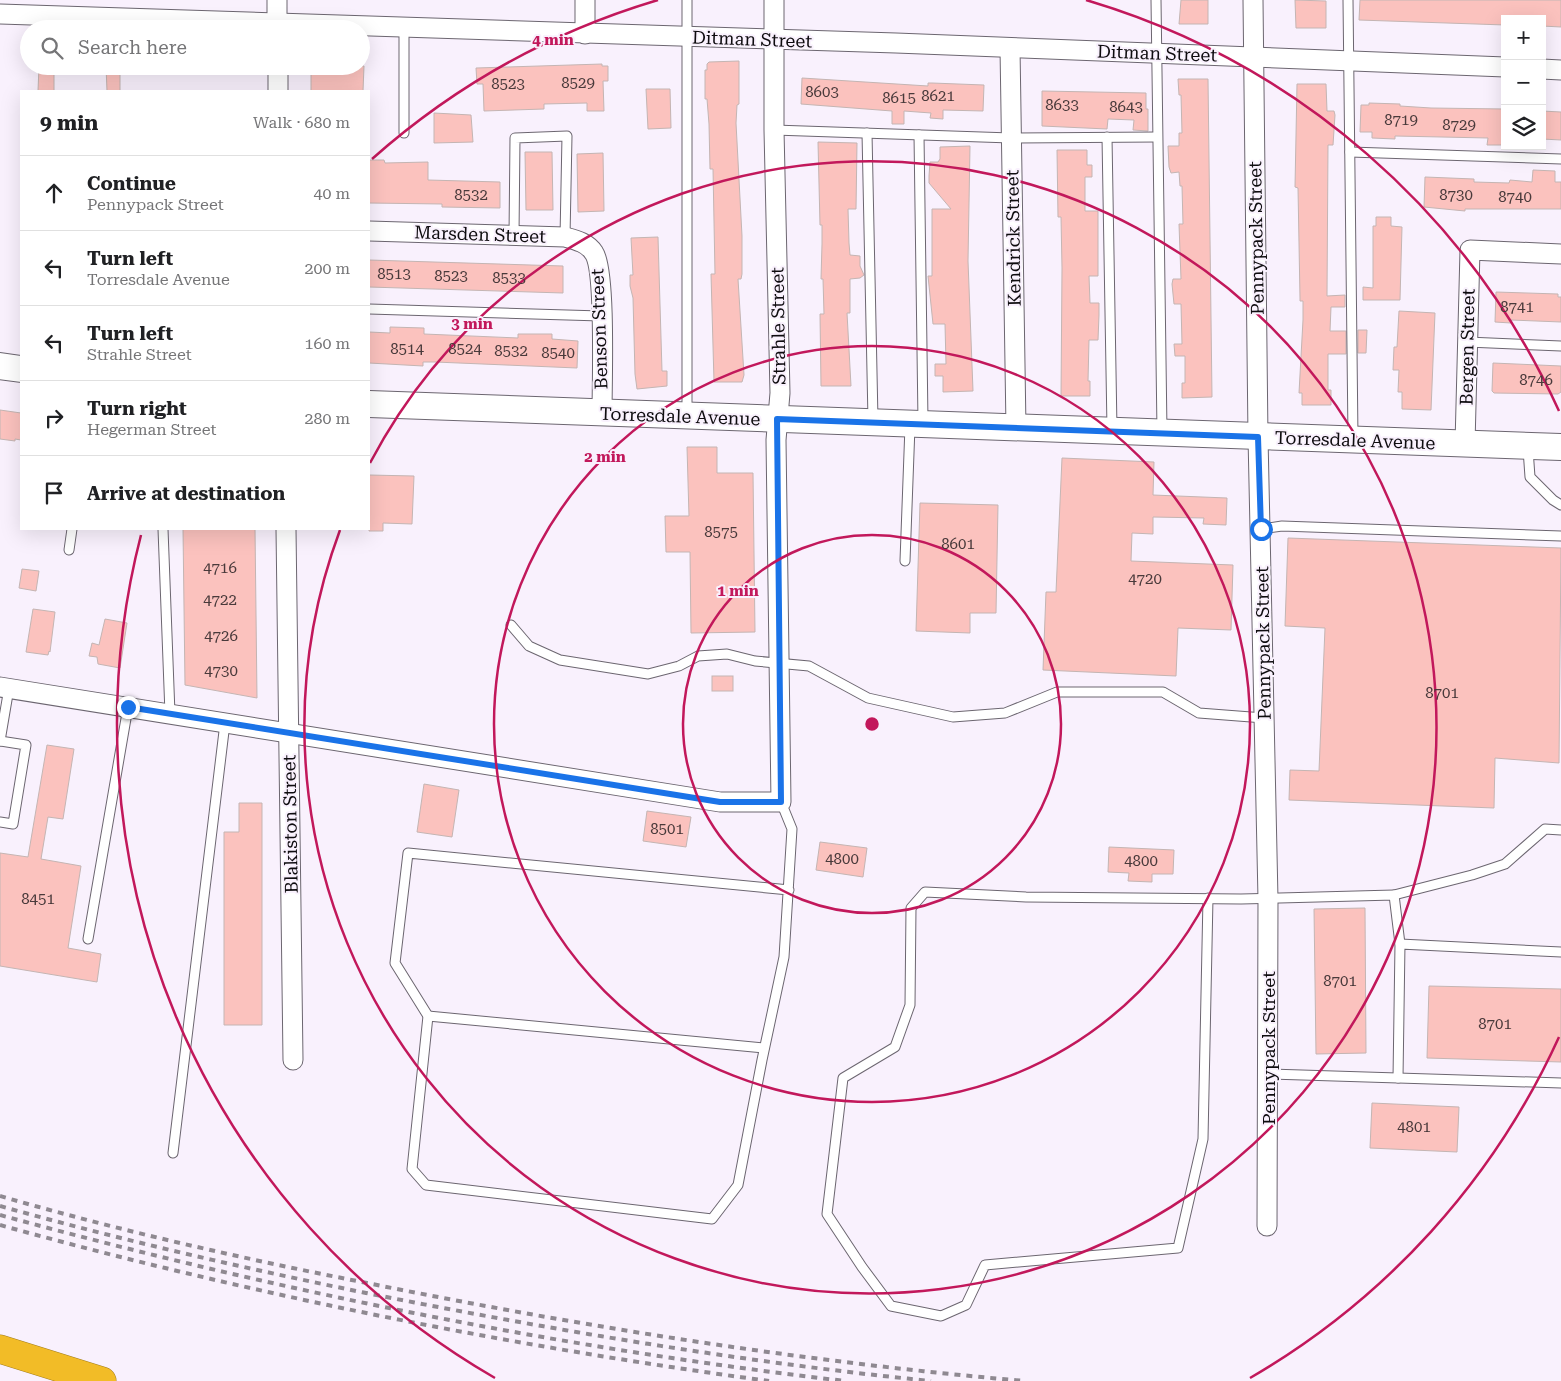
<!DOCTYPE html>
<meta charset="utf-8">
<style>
:root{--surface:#fff;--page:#f2f2f2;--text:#202124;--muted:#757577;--line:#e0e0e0}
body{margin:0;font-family:"Roboto Serif",serif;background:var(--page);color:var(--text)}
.controls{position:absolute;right:15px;top:15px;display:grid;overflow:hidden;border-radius:0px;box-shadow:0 5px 20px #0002}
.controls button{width:45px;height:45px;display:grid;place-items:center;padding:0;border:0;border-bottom:1px solid var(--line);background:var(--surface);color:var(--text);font:25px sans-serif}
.stop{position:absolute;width:15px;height:15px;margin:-11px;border:4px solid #1a73e8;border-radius:50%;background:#fff}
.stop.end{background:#1a73e8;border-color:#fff;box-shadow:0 1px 5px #0008}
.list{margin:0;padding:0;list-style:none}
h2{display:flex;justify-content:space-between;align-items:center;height:65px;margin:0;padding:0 20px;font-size:21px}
h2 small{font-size:16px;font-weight:400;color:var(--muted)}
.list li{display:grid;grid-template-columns:32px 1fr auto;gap:15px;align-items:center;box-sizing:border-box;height:75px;padding:0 20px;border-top:1px solid var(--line)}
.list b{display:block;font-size:19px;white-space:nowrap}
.list p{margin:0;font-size:16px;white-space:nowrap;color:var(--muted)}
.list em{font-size:16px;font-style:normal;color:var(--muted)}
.icon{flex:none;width:28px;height:28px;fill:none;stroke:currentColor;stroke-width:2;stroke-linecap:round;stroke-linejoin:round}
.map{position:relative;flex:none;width:1561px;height:1381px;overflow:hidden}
.search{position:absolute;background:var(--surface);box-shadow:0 5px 20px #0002;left:20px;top:20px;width:350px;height:55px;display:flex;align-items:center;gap:12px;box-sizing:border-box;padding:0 18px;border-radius:28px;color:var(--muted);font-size:19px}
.panel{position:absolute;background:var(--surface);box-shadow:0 5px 20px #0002;left:20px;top:90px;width:350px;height:440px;border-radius:0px}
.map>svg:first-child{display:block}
.building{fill:#fbc2be;stroke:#c4b5b3}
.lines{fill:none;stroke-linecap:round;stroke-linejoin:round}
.lane-casing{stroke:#6c6670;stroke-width:11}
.street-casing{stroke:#6c6670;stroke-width:21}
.secondary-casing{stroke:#6c6670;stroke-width:28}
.highway-casing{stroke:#a27e1f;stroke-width:29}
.lane{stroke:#fff;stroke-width:9}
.street{stroke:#fff;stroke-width:19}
.secondary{stroke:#fff;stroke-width:26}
.highway{stroke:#f2bc27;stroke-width:28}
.rail{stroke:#8f8991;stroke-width:4;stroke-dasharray:6 6;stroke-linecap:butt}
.route{stroke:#1a73e8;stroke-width:6}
.ring{fill:none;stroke:#c2185b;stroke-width:2.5}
.labels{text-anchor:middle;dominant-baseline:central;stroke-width:4;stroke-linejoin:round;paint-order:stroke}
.number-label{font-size:15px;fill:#493a3b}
.street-label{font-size:18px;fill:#0e0c0f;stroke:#f9f1fd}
.centre{fill:#c2185b;stroke:#f9f1fd;stroke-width:2.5}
.ring-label{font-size:15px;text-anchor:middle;font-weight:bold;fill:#c2185b;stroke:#f9f1fd;stroke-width:4;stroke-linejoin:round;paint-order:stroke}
</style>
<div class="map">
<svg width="1561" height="1381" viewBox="0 0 1561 1381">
<rect width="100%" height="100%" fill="#f9f1fd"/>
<g class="building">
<path d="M1181,0H1208V24H1179Z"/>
<path d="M1295,0L1326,1V28H1296Z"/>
<path d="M1360,0H1561V27L1542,26V19H1505V25L1359,20Z"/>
<path d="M739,61V104L737,105L736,123L742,236V274L741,279H738L744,375L742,382H714L711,274H715L713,169H710L709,124L707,99H705V70H707V64L709,62Z"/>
<path d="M602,64V66H608V81H603L604,111H587V103L544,104V109L484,111L483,84H477L476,68Z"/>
<path d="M39,66H54V91H38Z"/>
<path d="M106,66H120V91H107Z"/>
<path d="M311,66H364L363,91H311Z"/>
<path d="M802,78L928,86V83H932L984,85L983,111L943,110V119L930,118L931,113L904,111V124H892V111L801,104Z"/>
<path d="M1178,79H1208L1212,397L1182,398V383H1185V356H1175L1174,344H1182L1181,304H1174L1172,284L1173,279H1181L1179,224H1183L1182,186H1180L1179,172L1171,173L1169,167L1168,146H1179V133H1182L1181,95H1179Z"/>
<path d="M1297,84H1326L1327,111H1334L1335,115L1333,145H1328L1327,296L1345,295V307H1331L1330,331H1346V354H1328V390H1331V405H1302V393H1299L1303,320V301H1300V298L1298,188L1295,187Z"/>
<path d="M646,89H670L671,128L648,129Z"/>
<path d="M1042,91L1146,93V109H1148V131L1133,130L1134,120L1108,119L1107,129L1042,126Z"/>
<path d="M1369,103L1400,104V106L1431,108L1505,109V145H1487L1488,138L1395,136V139L1372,138V132H1360L1361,105H1369Z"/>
<path d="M1542,111L1561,112V140L1542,139Z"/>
<path d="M434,113L471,115L473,142L434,143Z"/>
<path d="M818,142L857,143L856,209H848L849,243L850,255L860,256V266L864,275L860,278L850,279V313H847L851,386H821L820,314H824L823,279H821L822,244V225H820Z"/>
<path d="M970,146L968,261L973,391L943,392V376H935V364H946L945,324H933L928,276H932V209H951L929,183V176L930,162H938L940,159V147Z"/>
<path d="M1057,150H1087V165H1092V177H1085V211H1098V276H1089L1090,303H1099V315L1098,340H1089L1088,381H1090V396H1061L1062,268L1061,217H1058Z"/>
<path d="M525,152H552L553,210H526Z"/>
<path d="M603,153L604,211L578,212L577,154Z"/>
<path d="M369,160H384L385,163L428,162V180L500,182V208L442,207V204L369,203Z"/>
<path d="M1533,170L1555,171V182H1561V209H1465V211L1424,207L1425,177L1474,179V182L1509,183L1510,180L1532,182Z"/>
<path d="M1376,217H1391V226L1402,227L1400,300H1363V287L1373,288V226H1376Z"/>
<path d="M658,237L662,371H667V386L637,389L635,374L633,298L630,286V275H633L631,238Z"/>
<path d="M369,260L563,266V293L369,287Z"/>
<path d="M1496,292L1558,294V297H1561V322L1511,320V323L1495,322Z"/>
<path d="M1399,311L1435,313L1431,410L1402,409V392H1398L1399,370H1393L1394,347H1397Z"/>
<path d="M390,327L424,328V334L518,338V334H552V339L578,341L577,368L435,362H423V366L369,363V332L390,333Z"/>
<path d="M1358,330H1367L1366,353H1358Z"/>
<path d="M1493,363L1561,366V392L1558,394L1494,393L1492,391Z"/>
<path d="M0,410L21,413V440L15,439V441L0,439Z"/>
<path d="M687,447H717V473H753L755,632L691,633L690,552H666L665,516H689Z"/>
<path d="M1062,458L1154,462L1153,495L1227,498L1226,525L1203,524L1204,518L1153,517V534L1132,533L1131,561L1233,565L1231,630L1178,628L1176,676L1043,670L1046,592H1056Z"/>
<path d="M369,475L414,476L412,524L383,523V531H369Z"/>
<path d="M920,503L998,505L996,613H970V633L916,631Z"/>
<path d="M183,529H255L257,698L185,685Z"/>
<path d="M1288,538L1561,548L1559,763L1495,758L1494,808L1289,800L1290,770L1319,771L1325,628L1285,626Z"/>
<path d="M22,569L39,571L36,591L19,588Z"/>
<path d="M33,609L55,612L50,652L49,651L48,655L26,652Z"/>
<path d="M105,619L127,623L120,668L98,664L97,657L89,656L92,643L99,645Z"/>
<rect x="712" y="676" width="21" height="15"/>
<path d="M47,745L74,749L63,819L48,817L41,859L81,866L68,948L101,954L97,982L0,966V853L28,857Z"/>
<path d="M424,784L459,790L452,837L417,832Z"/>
<path d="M239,803H262V1025H224V832H239Z"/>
<path d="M647,811L691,817L686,847L643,841Z"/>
<path d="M820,842L867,848L863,877L816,870Z"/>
<path d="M1109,847L1174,850L1173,874H1152V882L1128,881L1129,873L1108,872Z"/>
<path d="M1365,908L1366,1053L1316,1054L1314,909Z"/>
<path d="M1429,986L1561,989V1062L1427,1058Z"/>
<path d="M1372,1103L1459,1107L1457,1152L1370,1148Z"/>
</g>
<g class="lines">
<defs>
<g id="lane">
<path d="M1156,0L1162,431"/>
<path d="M1348,0L1353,437"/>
<path d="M404,27V133"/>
<path d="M774,130L1011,138L1157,137"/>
<path d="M867,133L873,420"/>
<path d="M919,135L923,421"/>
<path d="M1107,137L1112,429"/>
<path d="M1350,152L1561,159"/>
<path d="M514,235L515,138L567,136L565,237"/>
<path d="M369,309L601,316"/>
<path d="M1467,342L1561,346"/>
<path d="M687,413V0"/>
<path d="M1528,449L1530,477L1553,500L1561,505"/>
<path d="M163,529L170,714"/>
<path d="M1261,529L1282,526L1561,536"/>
<path d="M69,550L72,529"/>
<path d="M905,561L910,426"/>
<path d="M511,625L529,646L560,660L648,674L679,666L698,656L727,654L755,661L809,666L868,698L953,717L1005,713L1057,692H1163L1199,713L1264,718"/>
<path d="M0,741L9,688"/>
<path d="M781,802L792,829L784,957L762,1060L738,1185L712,1219L426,1185L412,1169L428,1016L395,963L408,853L789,890"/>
<path d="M0,822L13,824L26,745L0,741"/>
<path d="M1394,895L1472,875L1505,864L1545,829L1561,830"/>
<path d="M1208,898L1203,1139L1178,1248L985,1265L966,1305L941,1316L891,1306L862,1267L827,1214L843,1078L895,1047L910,1005L911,908L925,892L1026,897L1241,899L1394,895L1400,944"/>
<path d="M88,939L128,707"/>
<path d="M428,1016L764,1048"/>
<path d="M1269,1074L1561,1083"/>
<path d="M1398,1078L1400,944L1561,952"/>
<path d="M173,1153L225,723"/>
</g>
<g id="street">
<path d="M277,0V29"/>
<path d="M585,0V34"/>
<path d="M1253,0L1258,437L1268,899L1267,1226"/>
<path d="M0,14L896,43L1505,67"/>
<path d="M1010,48L1016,428"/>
<path d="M278,66V91"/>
<path d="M1542,69L1561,70"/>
<path d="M369,231L565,237C576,240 588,243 594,253C606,271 602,385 602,413"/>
<path d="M1465,444L1470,250L1561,254"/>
<path d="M286,529L293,1060"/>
<path d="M0,687L720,802H781L776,440L780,393L774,130V0"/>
</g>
<g id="secondary">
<path d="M0,366L21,369"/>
<path d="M369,404L1561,447"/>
</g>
<path id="highway" d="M0,1349L102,1381"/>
</defs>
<use href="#lane" class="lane-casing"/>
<use href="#street" class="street-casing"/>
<use href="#secondary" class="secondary-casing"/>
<use href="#highway" class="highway-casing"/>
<use href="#lane" class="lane"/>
<use href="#street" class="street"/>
<use href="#secondary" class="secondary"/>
<use href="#highway" class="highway"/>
<g class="rail">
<path d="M0,1196C121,1231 244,1259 367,1283C585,1327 804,1362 1025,1381"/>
<path d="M0,1206C121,1240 243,1268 366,1293C553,1330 741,1362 931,1381"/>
<path d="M0,1215C277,1291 560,1348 845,1381"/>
<path d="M0,1225C252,1295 509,1346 769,1381"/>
</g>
</g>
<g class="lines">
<path class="route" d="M128,707L720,802H781L777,419L1258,437L1261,529"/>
</g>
<g class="ring">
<circle cx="872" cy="724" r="189"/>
<circle cx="872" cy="724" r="378"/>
<path d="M370 463A566 566 0 1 1 340 530"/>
<path d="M1559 1037A755 755 0 0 1 1250 1378M495 1378A755 755 0 0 1 141 535M372 159A755 755 0 0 1 658 0M1086 0A755 755 0 0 1 1559 411"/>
</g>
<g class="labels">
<g class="number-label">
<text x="578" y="83">8529</text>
<text x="508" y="84">8523</text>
<text x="822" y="92">8603</text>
<text x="938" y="96">8621</text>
<text x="899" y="98">8615</text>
<text x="1062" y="105">8633</text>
<text x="1126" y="107">8643</text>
<text x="1401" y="120">8719</text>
<text x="1459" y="125">8729</text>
<text x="471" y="195">8532</text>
<text x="1456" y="195">8730</text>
<text x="1515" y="197">8740</text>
<text x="394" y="274">8513</text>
<text x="451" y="276">8523</text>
<text x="509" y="278">8533</text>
<text x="1517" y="307">8741</text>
<text x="407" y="349">8514</text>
<text x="465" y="349">8524</text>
<text x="511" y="351">8532</text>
<text x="558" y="353">8540</text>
<text x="1536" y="380">8746</text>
<text x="721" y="532">8575</text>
<text x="958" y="544">8601</text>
<text x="220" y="568">4716</text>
<text x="1145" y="579">4720</text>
<text x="220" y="600">4722</text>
<text x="221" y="636">4726</text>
<text x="221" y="671">4730</text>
<text x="1442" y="693">8701</text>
<text x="667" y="829">8501</text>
<text x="842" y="859">4800</text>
<text x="1141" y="861">4800</text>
<text x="38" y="899">8451</text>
<text x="1340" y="981">8701</text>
<text x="1495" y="1024">8701</text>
<text x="1414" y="1127">4801</text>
</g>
<g class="street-label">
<text transform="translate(752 39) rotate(2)">Ditman Street</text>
<text transform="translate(1157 53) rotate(2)">Ditman Street</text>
<text transform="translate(480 234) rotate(2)">Marsden Street</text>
<text transform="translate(1013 238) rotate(-91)">Kendrick Street</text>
<text transform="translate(1256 238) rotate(-91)">Pennypack Street</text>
<text transform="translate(778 326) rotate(-91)">Strahle Street</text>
<text transform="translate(599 329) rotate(-92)">Benson Street</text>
<text transform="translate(1467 347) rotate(-89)">Bergen Street</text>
<text transform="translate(680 416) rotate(2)">Torresdale Avenue</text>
<text transform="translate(1355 440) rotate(2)">Torresdale Avenue</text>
<text transform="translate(1263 643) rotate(-91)">Pennypack Street</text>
<text transform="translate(290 824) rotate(-91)">Blakiston Street</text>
<text transform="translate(1268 1048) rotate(-90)">Pennypack Street</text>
</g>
</g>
<circle cx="872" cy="724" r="8" class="centre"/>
<g class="ring-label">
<text x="553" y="45">4 min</text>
<text x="472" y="329">3 min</text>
<text x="605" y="462">2 min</text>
<text x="738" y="596">1 min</text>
</g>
</svg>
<div class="controls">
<button>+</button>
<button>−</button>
<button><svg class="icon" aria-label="layers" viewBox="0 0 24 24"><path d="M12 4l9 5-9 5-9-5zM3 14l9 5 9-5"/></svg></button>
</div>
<div class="stop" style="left:1261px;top:529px"></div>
<div class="stop end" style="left:128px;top:707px"></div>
<div class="search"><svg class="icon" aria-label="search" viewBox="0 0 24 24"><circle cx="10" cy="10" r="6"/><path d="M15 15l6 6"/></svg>Search here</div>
<section class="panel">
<h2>9 min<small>Walk · 680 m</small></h2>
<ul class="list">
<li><svg class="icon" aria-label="ahead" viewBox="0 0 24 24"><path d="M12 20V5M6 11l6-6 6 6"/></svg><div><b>Continue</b><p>Pennypack Street</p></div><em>40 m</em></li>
<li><svg class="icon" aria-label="left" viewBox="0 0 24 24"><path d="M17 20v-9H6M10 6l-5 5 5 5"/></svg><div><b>Turn left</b><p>Torresdale Avenue</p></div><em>200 m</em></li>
<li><svg class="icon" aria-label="left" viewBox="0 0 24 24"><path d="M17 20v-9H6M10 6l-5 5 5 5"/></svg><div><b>Turn left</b><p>Strahle Street</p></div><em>160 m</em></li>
<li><svg class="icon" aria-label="right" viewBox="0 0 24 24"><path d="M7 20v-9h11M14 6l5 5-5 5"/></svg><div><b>Turn right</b><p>Hegerman Street</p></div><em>280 m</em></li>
<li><svg class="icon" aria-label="arrive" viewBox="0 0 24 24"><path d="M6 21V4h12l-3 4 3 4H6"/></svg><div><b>Arrive at destination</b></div></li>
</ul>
</section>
</div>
